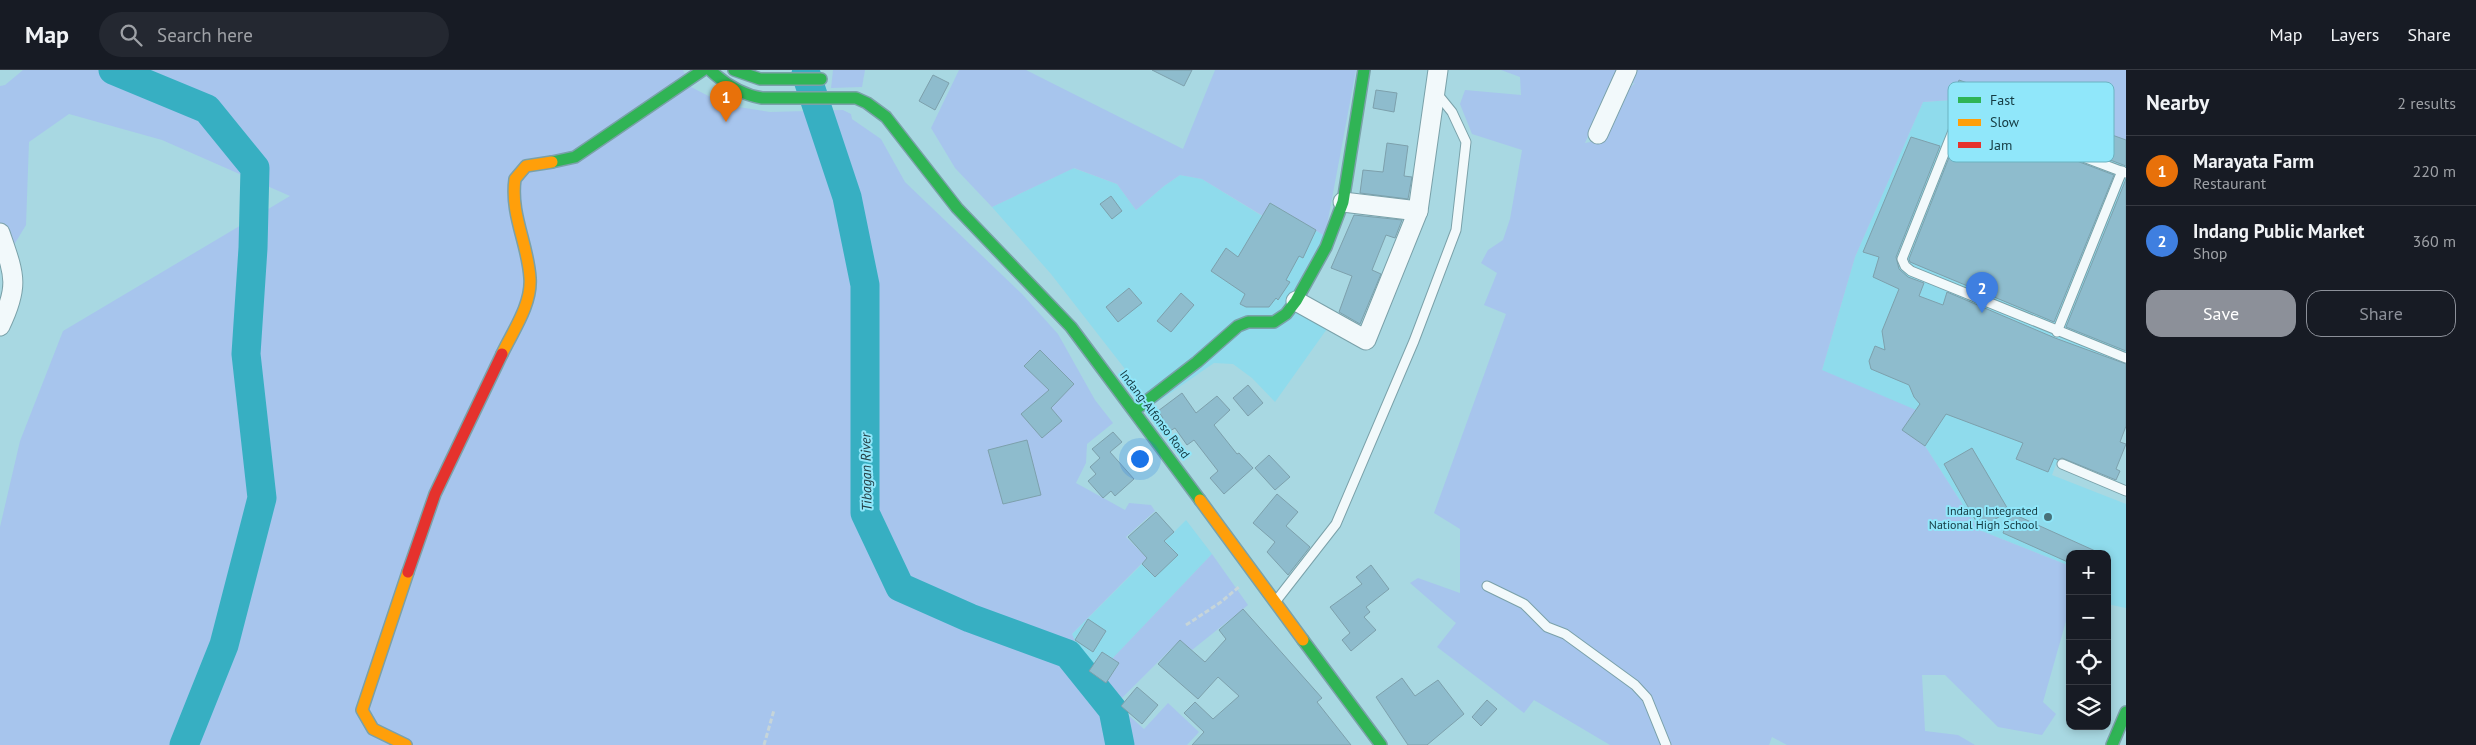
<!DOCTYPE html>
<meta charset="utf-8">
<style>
:root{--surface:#171b24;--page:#242831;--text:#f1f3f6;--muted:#9ea1a6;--line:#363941;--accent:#8c9099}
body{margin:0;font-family:"PT Sans",sans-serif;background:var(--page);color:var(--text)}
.controls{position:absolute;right:15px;bottom:15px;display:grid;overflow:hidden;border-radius:10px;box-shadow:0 2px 8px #0003}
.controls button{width:45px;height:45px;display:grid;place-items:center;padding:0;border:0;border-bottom:1px solid var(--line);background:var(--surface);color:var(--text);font:25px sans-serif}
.you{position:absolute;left:1139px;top:388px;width:18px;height:18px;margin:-12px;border:4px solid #fff;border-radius:50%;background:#1a73e8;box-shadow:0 0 0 8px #1a73e833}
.badge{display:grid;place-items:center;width:32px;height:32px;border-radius:50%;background:var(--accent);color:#fff;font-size:16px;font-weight:700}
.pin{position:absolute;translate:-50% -41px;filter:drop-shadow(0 1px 2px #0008)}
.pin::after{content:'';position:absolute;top:26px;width:18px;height:15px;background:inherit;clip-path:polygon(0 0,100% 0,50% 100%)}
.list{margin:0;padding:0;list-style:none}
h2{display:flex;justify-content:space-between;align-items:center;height:65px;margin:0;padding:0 20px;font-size:21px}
h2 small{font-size:16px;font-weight:400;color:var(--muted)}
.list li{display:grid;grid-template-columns:32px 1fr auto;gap:15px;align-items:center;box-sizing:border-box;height:70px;padding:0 20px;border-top:1px solid var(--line)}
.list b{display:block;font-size:19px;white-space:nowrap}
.list p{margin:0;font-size:16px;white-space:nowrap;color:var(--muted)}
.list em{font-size:16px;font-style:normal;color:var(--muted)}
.actions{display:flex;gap:10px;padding:15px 20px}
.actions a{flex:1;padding:11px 0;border:1px solid var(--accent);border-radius:15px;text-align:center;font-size:18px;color:var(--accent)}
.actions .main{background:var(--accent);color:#fff}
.icon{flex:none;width:28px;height:28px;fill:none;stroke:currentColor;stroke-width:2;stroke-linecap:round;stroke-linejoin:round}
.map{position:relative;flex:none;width:2126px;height:675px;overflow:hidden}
header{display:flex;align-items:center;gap:30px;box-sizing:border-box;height:70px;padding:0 25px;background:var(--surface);border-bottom:1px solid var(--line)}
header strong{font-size:24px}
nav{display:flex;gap:28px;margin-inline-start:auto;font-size:18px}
.search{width:350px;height:45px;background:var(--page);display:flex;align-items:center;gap:12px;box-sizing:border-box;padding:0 18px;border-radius:28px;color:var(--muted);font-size:19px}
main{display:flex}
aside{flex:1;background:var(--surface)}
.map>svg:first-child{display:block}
.built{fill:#8fdbec}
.green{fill:#a7c5ed;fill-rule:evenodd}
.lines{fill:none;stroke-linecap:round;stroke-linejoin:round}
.river{stroke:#37afc2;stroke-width:29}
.building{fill:#8ebccd;stroke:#7da0ac}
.lane-casing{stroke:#7aa1a9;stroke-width:11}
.street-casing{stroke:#7aa1a9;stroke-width:21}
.fast-casing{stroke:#7aa1a9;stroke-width:14}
.slow-casing{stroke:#7aa1a9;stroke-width:14}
.jam-casing{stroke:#7aa1a9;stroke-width:14}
.path{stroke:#c6d5d9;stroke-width:3;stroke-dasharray:5 2.5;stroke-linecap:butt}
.lane{stroke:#f2f9fb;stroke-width:9}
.street{stroke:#f2f9fb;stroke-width:19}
.fast{stroke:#30b455;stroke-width:11}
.slow{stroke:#ff9f0a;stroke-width:11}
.jam{stroke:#e5322d;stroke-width:11}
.poi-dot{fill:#487179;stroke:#90e7fa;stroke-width:2}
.labels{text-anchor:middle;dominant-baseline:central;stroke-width:4;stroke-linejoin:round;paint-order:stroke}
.street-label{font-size:12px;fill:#143a41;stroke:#90e7fa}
.poi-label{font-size:12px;fill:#143a41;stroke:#90e7fa;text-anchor:end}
.water-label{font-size:14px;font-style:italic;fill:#264046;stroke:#90e7fa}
.key{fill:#90e7fa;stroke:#6bb3c2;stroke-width:1}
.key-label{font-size:14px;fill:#143a41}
</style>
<header>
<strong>Map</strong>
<div class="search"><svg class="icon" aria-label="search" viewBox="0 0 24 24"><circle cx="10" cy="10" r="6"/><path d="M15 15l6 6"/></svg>Search here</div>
<nav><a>Map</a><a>Layers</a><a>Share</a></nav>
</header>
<main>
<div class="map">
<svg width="2126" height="675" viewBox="0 0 2126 675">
<rect width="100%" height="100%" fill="#a8d8e2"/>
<g class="built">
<path d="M1959,10L2126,70V324L2075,342L2052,405L2126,434V538L2107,534V484H2070V496L1979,460L1925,376L1822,300L1855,187L1923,32L1951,30Z"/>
<path d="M1073,98L1117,114L1136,140L1164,116L1180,105L1202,109L1262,146L1270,133L1325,166L1288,234L1329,256L1275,332L1252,308L1233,294L1214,293L1153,335L1051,204L992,137Z"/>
<path d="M1186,450L1212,484L1113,588L1119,593L1106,613H1092L1072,564Z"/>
</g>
<g class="green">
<path d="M23,0H683L691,17L726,35L770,42L843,40L851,44L852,49L881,69L905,112L1022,224L1058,264L1095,330L1113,353L1087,374L1086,393L1076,413L1125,440L1129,433L1151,435L1155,441L1126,467L1147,488L1072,564L1092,613H1106L1119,594L1112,589L1212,484L1248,535L1192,580L1180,570L1116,634L1144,659L1168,633L1199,662L1187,675H0V457L20,371L63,261L290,126L162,70L69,44L29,72L26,155L0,198V16L5,15Z"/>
<path d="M833,0H865L862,17L831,18Z"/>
<path d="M959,0H1026L1183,79L1215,0H1356L1325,166L1271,133L1263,146L1202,109L1180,105L1164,116L1136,140L1117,114L1074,98L992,137L955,98L931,58Z"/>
<path d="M1501,0H2126V70L1959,10L1952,30L1923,32L1855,187L1822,300L1916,340L1925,376L1979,460L2070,496V537L2043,632L2056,644L2042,665L1998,657L1945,605H1922L1925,661L1958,665L1975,675H1787L1772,667L1769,675H1610L1534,630L1524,643L1437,577L1456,553L1410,513L1418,508L1460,523V459L1434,443L1506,244L1484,235L1497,203L1481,193L1488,180L1503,170L1510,149L1522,80L1472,64L1460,34L1465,20L1521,25L1520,7ZM1635,13L1624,23L1606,69L1585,73L1611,15Z"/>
</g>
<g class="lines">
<g class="river">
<path d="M113,0L207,39L255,98L253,178L246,284L262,428L224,575L184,675"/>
<path d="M806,4L847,127L865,215V443L900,517L970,548L1068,584L1113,640L1120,675"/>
</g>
</g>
<g class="building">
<path d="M1152,0H1192L1184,16Z"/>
<path d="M933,5L949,13L935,40L919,31Z"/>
<path d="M1959,10L2126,70V96L1952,30Z"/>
<path d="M1376,20L1397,23L1394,42L1373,38Z"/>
<path d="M1968,50L2114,105L2054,252L1910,192L1909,189L1952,80H1956Z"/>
<path d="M1911,67L1940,76L1896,187L1899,199L1908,207L1924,213L1919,226L1943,235L1947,222L2055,268L2126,294V356L2120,372L2126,374L2116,399L2120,401L2116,410L2062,388L2058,390L2054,388L2048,402L2016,389L2023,373L1946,344L1925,376L1902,360L1920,334L1914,327L1909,315L1871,299L1869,291L1875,276L1885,280L1882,261L1899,219L1873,207L1879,187L1863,182Z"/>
<path d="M1387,73L1408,76L1404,106L1412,107L1408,129L1360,123L1363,100L1383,102Z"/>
<path d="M2126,109V281L2066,257Z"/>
<path d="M1111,126L1122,141L1112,149L1100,134Z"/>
<path d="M1270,133L1316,160L1303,188L1299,186L1286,210L1290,212L1278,230L1276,228L1269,237H1246L1240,234L1245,224L1211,201L1226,178L1238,187Z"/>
<path d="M1354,145L1402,150L1395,168L1386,165L1372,200L1381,204L1360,254L1339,242L1352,206L1331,198Z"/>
<path d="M1129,218L1142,233L1118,252L1106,237Z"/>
<path d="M1181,223L1194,235L1171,262L1157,251Z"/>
<path d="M1040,280L1074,314L1051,338L1062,351L1042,368L1021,344L1049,320L1024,296Z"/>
<path d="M1248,315L1263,333L1248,346L1233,328Z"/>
<path d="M1182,323L1196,343L1217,326L1230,340L1214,355L1237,384L1239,383L1253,398L1224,424L1210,408L1218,401L1194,370L1187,375L1175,358L1170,361L1161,350L1163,348L1158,341Z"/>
<path d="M1113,362L1122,372L1110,382L1134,409L1115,426L1111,421L1103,428L1088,411L1096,404L1090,397L1100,388L1092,379Z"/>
<path d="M1027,370L1041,425L1003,434L988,380Z"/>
<path d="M1972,378L2009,441L1980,458L1944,394Z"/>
<path d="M1269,385L1290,407L1275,420L1255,398Z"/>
<path d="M1277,424L1298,442L1286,456L1310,477L1288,505L1267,482L1275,472L1253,453Z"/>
<path d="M1156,442L1174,462L1164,471L1178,485L1155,507L1142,494L1147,488L1128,467Z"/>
<path d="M2011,443L2102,484H2070V493L2003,463Z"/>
<path d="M1371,495L1389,519L1366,537L1370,542L1364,547L1376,560L1351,581L1342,570L1350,563L1330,537L1362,514L1356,507Z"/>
<path d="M1243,539L1322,628L1317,632L1351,675H1192L1204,662L1184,643L1195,632L1213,649L1239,626L1218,607L1198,629L1158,594L1180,570L1205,592L1226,569L1219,560Z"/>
<path d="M1088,549L1106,561L1093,582L1075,570Z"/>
<path d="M1102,582L1119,593L1106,613L1089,601Z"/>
<path d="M1402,608L1415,626L1438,610L1464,644L1427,675H1408L1376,627Z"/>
<path d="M1137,617L1158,635L1142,654L1121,636Z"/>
<path d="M1487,630L1497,639L1481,656L1472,647Z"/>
</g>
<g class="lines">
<defs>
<g id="lane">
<path d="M2126,103L1961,41L1902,189L1905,196L1911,201L2126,288"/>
<path d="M2057,262L2122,101"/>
<path d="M2062,394L2126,421"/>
<path d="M1487,516L1524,534L1547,557L1565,564L1635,615L1647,628L1666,675"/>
<path d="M1276,531L1336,454L1414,271L1456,160L1466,72L1452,42L1435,21"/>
</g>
<g id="street">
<path d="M1598,64L1627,0"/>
<path d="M1343,132L1418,141"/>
<path d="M0,163C14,204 20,215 0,256"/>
<path d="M1296,231L1366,270L1418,141L1438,0"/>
</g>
<g id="fast">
<path d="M710,0C725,14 741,25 762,28H856L867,33L886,47L957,138L1071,257L1200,430"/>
<path d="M734,0L760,9H821"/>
<path d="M552,92L575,87L703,0"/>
<path d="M1135,340L1197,292L1238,256L1248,252H1274L1286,244L1296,231L1326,177L1343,132L1364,0"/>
<path d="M1303,570L1381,675"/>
<path d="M2112,675L2126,642"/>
</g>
<g id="slow">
<path d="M502,284C513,261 532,234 530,208C528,174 510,144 515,109L526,96L552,92"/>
<path d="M1200,430L1303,570"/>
<path d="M406,675L373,659L362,640L408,502"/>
</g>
<path id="jam" d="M408,502L435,424L502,284"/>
</defs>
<use href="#lane" class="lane-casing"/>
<use href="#street" class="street-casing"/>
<use href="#fast" class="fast-casing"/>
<use href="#slow" class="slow-casing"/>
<use href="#jam" class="jam-casing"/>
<g class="path">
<path d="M1186,555L1221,532L1240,516"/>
<path d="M764,675L774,640"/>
</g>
<use href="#lane" class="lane"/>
<use href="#street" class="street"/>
<use href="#fast" class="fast"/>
<use href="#slow" class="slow"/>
<use href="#jam" class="jam"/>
</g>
<circle class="poi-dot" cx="2048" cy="447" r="5"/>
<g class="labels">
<g class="street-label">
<text transform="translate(1155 344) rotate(53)">Indang-Alfonso Road</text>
</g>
<g class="poi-label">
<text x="2038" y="440">Indang Integrated<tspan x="2038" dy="14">National High School</tspan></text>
</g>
<g class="water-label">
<text transform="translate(866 402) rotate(-91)">Tibagan River</text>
</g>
</g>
<rect x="1948" y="12" width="166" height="80" rx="8" class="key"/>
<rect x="1958" y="27" width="23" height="6" fill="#30b455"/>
<rect x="1958" y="49" width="23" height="7" fill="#ff9f0a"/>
<rect x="1958" y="72" width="23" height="6" fill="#e5322d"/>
<g class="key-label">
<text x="1990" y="35">Fast</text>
<text x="1990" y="57">Slow</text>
<text x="1990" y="80">Jam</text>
</g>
</svg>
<div class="controls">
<button>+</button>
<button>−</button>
<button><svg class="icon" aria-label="locate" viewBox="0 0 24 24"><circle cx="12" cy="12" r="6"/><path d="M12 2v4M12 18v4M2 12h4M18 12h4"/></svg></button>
<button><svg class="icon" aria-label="layers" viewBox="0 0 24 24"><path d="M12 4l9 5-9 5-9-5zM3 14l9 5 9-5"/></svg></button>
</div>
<div class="you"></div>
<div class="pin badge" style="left:726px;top:52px;background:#e8710a">1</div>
<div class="pin badge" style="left:1982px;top:243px;background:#3f7fe0">2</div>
</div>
<aside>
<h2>Nearby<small>2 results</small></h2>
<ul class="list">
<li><span class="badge" style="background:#e8710a">1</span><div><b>Marayata Farm</b><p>Restaurant</p></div><em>220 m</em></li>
<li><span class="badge" style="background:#3f7fe0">2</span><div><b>Indang Public Market</b><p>Shop</p></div><em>360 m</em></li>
</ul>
<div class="actions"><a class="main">Save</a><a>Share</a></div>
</aside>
</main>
